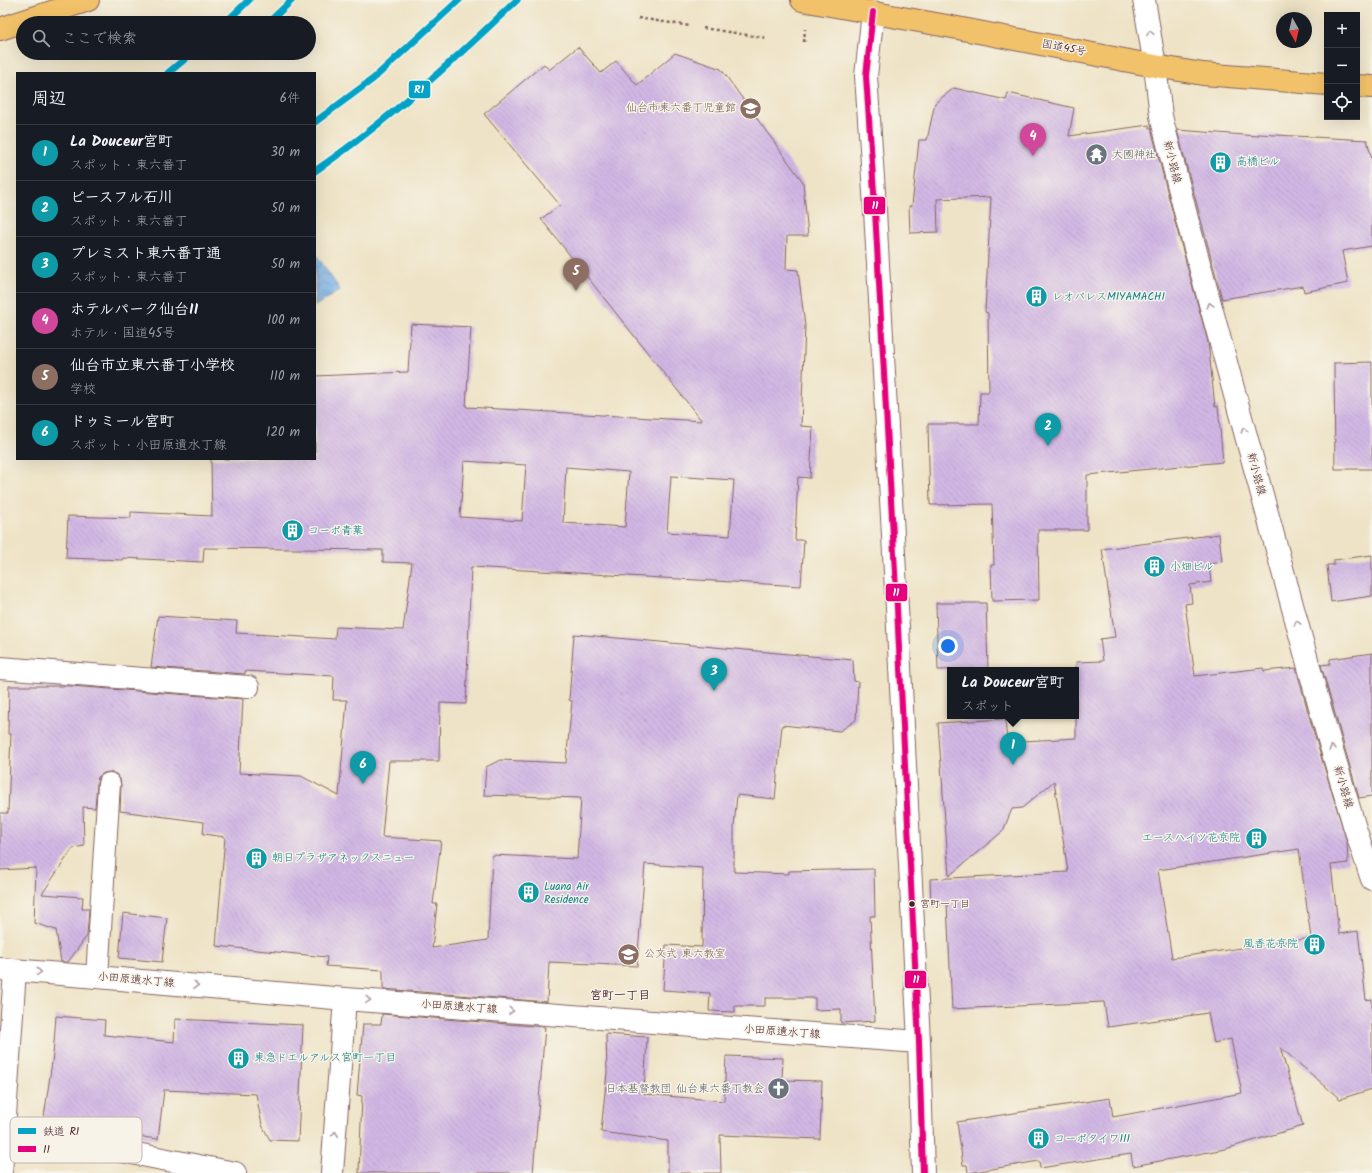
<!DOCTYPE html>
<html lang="ja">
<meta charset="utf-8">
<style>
:root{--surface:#171b24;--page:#20242c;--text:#f1f3f6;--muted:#9ea1a6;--line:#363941;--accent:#2563eb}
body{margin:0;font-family:Kalam,"Klee One",sans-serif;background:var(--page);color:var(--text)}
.controls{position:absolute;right:12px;top:12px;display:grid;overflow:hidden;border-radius:0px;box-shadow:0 4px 16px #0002}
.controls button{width:36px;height:36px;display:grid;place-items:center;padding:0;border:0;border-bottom:1px solid var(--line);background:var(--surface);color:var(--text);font:20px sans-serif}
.compass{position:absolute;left:1276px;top:12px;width:36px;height:36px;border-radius:50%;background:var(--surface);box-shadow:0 4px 16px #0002;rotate:172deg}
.you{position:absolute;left:948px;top:646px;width:14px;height:14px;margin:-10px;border:3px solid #fff;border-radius:50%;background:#1a73e8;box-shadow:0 0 0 6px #1a73e833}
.badge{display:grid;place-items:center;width:26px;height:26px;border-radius:50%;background:var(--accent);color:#fff;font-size:13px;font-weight:700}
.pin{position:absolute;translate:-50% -33px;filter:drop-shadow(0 1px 2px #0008)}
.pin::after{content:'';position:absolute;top:21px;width:14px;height:12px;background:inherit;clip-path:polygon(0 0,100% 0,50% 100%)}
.popup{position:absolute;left:947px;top:667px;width:132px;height:52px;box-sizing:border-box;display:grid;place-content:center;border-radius:0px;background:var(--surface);filter:drop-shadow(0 1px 3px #0005);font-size:13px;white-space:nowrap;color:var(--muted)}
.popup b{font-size:15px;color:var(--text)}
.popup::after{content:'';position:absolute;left:50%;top:100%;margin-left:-8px;border:8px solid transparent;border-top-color:var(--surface)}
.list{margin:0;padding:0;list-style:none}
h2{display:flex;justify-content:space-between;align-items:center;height:52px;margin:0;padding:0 16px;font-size:17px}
h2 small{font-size:13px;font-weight:400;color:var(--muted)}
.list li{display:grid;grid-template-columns:26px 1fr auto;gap:12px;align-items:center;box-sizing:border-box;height:56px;padding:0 16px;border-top:1px solid var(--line)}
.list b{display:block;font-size:15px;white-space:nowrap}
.list p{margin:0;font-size:13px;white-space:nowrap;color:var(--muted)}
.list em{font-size:13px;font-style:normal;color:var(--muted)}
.icon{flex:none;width:22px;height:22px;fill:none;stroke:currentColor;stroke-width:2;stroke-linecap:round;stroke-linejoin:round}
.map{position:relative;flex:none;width:1372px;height:1173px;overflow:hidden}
.search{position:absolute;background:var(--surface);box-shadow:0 4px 16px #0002;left:16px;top:16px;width:300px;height:44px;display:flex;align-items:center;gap:10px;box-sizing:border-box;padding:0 14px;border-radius:22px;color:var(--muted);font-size:15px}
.panel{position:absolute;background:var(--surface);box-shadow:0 4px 16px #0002;left:16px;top:72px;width:300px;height:388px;border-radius:0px}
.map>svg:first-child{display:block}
.water{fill:url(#water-waves);stroke:#606788}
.building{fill:url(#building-back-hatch);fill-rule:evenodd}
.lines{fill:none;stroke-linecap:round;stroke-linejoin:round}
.minor-casing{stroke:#836461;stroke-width:24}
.highway-casing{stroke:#836461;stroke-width:24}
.path{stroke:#836461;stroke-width:2.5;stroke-dasharray:3 3;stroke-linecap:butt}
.minor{stroke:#fff;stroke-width:22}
.highway{stroke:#f2c26a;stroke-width:22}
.bus-1-casing{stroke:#f7f3e8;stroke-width:9}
.bus-1{stroke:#e5007d;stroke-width:6}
.rail-1-casing{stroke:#f7f3e8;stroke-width:10}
.rail-1{stroke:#04a2c6;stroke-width:7}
.oneway{stroke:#ae9aa0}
.bus-dot{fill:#4a1f2b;stroke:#f7f3e8;stroke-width:1.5}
.labels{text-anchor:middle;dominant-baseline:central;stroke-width:3;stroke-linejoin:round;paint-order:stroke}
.bus-label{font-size:10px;fill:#4a1f2b;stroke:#f7f3e8;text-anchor:start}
.street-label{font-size:11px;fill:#4a1f2b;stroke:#f7f3e8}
.education-label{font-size:11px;fill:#785e54;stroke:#f7f3e8;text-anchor:end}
.worship-label{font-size:11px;fill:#5b616d;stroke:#f7f3e8;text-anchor:start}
.culture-label{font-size:11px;fill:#0d838f;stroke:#f7f3e8;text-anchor:start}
.neighbourhood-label{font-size:12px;font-weight:bold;fill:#4a1f2b;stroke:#f7f3e8}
.key{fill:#f7f3e8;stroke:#c3b3af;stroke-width:1}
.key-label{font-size:11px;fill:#4a1f2b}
.line-badge{stroke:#f7f3e8;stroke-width:1.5}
.badge-label{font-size:11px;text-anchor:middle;font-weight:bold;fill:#fff}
</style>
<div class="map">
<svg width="1372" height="1173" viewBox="0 0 1372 1173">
<defs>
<pattern id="water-waves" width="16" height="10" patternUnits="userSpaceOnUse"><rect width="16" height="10" fill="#76afe6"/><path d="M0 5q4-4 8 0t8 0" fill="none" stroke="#638ebb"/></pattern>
<pattern id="building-back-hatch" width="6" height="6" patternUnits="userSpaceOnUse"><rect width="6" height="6" fill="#d1b7e4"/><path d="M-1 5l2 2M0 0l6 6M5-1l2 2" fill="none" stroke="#b59dc4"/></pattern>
</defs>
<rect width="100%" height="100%" fill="#f7f3e8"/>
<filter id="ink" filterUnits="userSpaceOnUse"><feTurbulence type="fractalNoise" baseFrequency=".025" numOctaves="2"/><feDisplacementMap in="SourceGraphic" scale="8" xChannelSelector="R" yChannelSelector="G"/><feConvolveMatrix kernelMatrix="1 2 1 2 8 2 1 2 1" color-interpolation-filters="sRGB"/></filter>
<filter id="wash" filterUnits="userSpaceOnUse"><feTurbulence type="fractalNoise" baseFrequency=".012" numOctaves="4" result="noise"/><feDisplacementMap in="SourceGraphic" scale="16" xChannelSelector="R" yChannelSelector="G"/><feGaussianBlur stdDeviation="0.9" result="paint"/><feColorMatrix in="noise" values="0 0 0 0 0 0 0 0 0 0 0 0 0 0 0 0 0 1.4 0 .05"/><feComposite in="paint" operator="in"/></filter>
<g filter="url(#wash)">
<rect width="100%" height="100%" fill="#eee3c6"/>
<path class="water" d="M315,253L340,290L315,306Z"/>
<g id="blocks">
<g class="building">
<path d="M578,47L601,73L616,61L637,85L675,53L721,69L803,182L808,236H787L786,269L798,270L805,326L801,426L813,427L810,478L798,477L795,540H804L801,586L471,567L466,704L440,703L439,761H389L382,837L441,841L433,904H437L432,948L488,940L492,855L577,859L581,798L484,795L486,767L500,760L566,763L572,701L569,700L574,634L853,660L854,681L858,682L856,720L840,731L782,725L775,799L737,795L734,827V872L789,874V871L874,869L875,916H870L875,1021L841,1023V1009L815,1010V998H765V1006H735V1012L709,1011L710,993L663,990L666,945L702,947L703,868L645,864L637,966L549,962L547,1002L383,989V970L326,966L327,957L216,946L225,837L203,834L204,822L120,811L121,785L120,779L116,774L110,772L104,773L98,777L97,783L95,808L83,807L84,846L73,848L42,894L83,897L82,909H89L87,936L68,962H61L56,930L34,923L36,868L0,870V813H8L11,734H8L9,686H71L243,699L239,773L301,776L339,796L347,700H333L334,676L245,671V674L151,667L158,616L237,621L236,633L335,639L336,627L403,630L412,563L383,562V550L204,548L203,562L123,558V560L66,558L68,516L131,518V512L212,516L211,459H315V376L408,372L411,324L471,327L466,407L702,421L541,219L560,205L484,114L544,64L549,70ZM464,461L526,465L522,521L460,517ZM566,467L629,472L625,527L563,523ZM671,476L734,480L730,536L667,532Z"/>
<path d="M954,88L1006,100L1008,93L1074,108L1069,136L1149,125V128H1151L1175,222L1208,342L1215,407L1218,406L1223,462L1087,475V530H1038L1039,600L992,601L991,565H994L992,504L930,505L928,424H979L980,392H989L988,313L985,312L991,197L937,199L938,232L910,233L909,206H912L919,140H927L935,103Z"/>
<path d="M1177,130L1258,136V134L1367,140L1372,159V246L1342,251L1348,283L1304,292L1303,286L1222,299Z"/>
<path d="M1372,362V469H1335L1334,363Z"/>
<path d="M1219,534L1222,562L1209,564L1211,582L1190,585L1192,603L1185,604L1195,676L1263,668L1264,671L1296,668L1313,730L1347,842L1348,863L1331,865L1339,934L1358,931L1366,1000L1372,999V1089L1340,1099L1280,1047L1303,1126L1225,1149L1133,1166L1131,1154L1040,1168L1039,1161L968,1173L967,1165H963L957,1122L1110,1098L1113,1117L1242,1093L1231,1039L1214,1043L1208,1013L1108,1027L1104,1002L952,1009L947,904L931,905L930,879L1068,872L1054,781L1022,808L1012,809L1003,831L949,876L938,723L1005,719L1007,742L1076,738V662L1103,661L1100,639L1115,637L1102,549ZM1299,849L1311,938L1172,958L1158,870Z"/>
<path d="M1372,555V596L1331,602L1327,565H1334V560Z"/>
<path d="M936,603H986L988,669L938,670Z"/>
<path d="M1372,653V796L1359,798L1321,665L1330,664V659Z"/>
<path d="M123,913L167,918L162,962L119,958Z"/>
<path d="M382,1014L545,1027L533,1173H359L362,1096L357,1095L363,1024H381Z"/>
<path d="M56,1016L105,1020L104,1035L174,1042L175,1019L303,1025L298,1141L270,1140L262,1125L256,1094L164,1090L158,1139L43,1124L53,1055Z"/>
<path d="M606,1034L647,1037L644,1094L724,1101L726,1056L783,1058L782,1080L822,1081L820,1139L720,1135L721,1173H668V1141L601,1132L607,1072Z"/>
</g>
</g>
</g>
<g filter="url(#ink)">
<use href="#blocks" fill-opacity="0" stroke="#836461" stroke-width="1"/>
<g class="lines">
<defs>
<g id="minor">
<path d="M1144,0L1155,66L1161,116L1187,219L1325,726L1354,825L1372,879"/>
<path d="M873,12L866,76L874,192L897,608L919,1042L923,1173"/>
<path d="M0,668L248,687"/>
<path d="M0,969L97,977L345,999L919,1042"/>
<path d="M97,977L109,784"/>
<path d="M116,1150L235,1173"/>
<path d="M1,1173L15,971"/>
<path d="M332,1173L345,999"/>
</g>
<g id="highway">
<path d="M802,0L947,26L1155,66L1203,74L1327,84"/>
<path d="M0,29L88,0"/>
<path d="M1357,86L1372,87"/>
</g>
</defs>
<use href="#minor" class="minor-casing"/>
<use href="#highway" class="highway-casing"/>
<g class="path">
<path d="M638,18L690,26"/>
<path d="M703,28L767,38"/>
<path d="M804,42L805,29"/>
</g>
<use href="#minor" class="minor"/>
<use href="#highway" class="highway"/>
<defs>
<path id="bus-1" d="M873,12L866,76L874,192L897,608L919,1042L923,1173"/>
</defs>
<use href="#bus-1" class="bus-1-casing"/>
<use href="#bus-1" class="bus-1"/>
<defs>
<g id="rail-1">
<path d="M225,23L249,0"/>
<path d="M268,23L292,0"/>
<path d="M168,73L192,53"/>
<path d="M315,122L373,79L459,0"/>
<path d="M315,171C388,121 453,61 517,0"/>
</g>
</defs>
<use href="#rail-1" class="rail-1-casing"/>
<use href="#rail-1" class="rail-1"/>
</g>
<defs><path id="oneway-chevron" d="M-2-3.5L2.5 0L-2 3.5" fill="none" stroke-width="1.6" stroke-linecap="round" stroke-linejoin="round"/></defs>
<g class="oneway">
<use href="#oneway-chevron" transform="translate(1150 33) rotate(-99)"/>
<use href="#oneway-chevron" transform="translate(1210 305) rotate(-105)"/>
<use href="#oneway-chevron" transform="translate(1244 430) rotate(-105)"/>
<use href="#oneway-chevron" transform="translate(1297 623) rotate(-105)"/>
<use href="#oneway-chevron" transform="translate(1332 748) rotate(-106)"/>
<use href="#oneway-chevron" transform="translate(39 972) rotate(4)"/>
<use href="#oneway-chevron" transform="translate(196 985) rotate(5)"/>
<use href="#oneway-chevron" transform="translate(368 1000) rotate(4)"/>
<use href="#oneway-chevron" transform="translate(511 1011) rotate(4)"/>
<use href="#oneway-chevron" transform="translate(335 1134) rotate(-86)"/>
</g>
</g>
<defs>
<symbol id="school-disc" viewBox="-11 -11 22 22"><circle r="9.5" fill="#8d6e63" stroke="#f7f3e8"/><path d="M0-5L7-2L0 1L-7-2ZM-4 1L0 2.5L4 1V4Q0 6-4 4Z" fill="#fff"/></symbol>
<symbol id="temple-disc" viewBox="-11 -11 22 22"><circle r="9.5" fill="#6b7280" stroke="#f7f3e8"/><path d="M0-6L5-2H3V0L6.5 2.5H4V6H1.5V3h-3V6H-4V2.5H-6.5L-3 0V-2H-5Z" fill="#fff"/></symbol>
<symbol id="building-disc" viewBox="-11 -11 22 22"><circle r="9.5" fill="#0f9aa8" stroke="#f7f3e8"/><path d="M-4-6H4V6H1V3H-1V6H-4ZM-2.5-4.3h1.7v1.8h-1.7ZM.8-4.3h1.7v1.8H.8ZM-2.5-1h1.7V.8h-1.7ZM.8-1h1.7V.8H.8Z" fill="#fff"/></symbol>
<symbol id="church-disc" viewBox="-11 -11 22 22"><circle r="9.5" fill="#6b7280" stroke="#f7f3e8"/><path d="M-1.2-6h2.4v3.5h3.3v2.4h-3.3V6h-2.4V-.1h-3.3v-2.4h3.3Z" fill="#fff"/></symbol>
</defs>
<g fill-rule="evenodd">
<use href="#school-disc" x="738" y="96" width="25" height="25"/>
<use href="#temple-disc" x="1084" y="142" width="25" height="25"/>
<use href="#building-disc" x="1208" y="150" width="25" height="25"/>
<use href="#building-disc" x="1024" y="284" width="25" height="25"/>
<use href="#building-disc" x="280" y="518" width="25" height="25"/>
<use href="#building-disc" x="1142" y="554" width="25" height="25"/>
<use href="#building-disc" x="1244" y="826" width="25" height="25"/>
<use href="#building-disc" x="244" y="846" width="25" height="25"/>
<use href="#building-disc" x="516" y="880" width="25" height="25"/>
<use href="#building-disc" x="1302" y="932" width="25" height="25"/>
<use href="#school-disc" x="616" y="942" width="25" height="25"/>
<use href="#building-disc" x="226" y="1046" width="25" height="25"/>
<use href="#church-disc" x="766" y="1076" width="25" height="25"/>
<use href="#building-disc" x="1026" y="1126" width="25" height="25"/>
</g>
<circle class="bus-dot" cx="912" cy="904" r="3.5"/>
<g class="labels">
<g class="bus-label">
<text x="920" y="904">宮町一丁目</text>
</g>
<g class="street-label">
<text transform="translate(1064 48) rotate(11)">国道45号</text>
<text transform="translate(1172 162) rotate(76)">新小路線</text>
<text transform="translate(1256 474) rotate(75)">新小路線</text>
<text transform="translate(1343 787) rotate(74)">新小路線</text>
<text transform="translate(136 980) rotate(5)">小田原遺水丁線</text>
<text transform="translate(459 1007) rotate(4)">小田原遺水丁線</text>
<text transform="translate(782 1032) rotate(4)">小田原遺水丁線</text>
</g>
<g class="education-label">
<text x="736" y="108">仙台市東六番丁児童館</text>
<text x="644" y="954" text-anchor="start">公文式 東六教室</text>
</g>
<g class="worship-label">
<text x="1112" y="155">大國神社</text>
<text x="764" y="1089" text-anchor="end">日本基督教団 仙台東六番丁教会</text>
</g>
<g class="culture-label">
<text x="1236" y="162">高橋ビル</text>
<text x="1052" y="297">レオパレスMIYAMACHI</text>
<text x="308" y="531">コーポ青葉</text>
<text x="1170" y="567">小畑ビル</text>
<text x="1240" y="838" text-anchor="end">エースハイツ花京院</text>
<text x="272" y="858">朝日プラザアネックスニュー</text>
<text x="544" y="887">Luana Air<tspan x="544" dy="13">Residence</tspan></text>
<text x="1298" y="944" text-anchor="end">風香花京院</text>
<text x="254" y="1058">東急ドエルアルス宮町一丁目</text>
<text x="1054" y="1139">コーポタイワIII</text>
</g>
<g class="neighbourhood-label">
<text x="620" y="995">宮町一丁目</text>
</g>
</g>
<rect x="10" y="1117" width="132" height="46" rx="6" class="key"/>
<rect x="18" y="1128" width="18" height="6" fill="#04a2c6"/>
<rect x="18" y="1146" width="18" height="6" fill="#e5007d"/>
<g class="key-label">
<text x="43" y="1135">鉄道 R1</text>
<text x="43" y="1153">11</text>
</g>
<g class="line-badge">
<rect x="408" y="80" width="23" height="19" rx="4" fill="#04a2c6"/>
<rect x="863" y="196" width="23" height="19" rx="4" fill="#e5007d"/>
<rect x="885" y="583" width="23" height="19" rx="4" fill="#e5007d"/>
<rect x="904" y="970" width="23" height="19" rx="4" fill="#e5007d"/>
</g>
<g class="badge-label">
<text x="419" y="93">R1</text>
<text x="875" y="209">11</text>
<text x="896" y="596">11</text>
<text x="916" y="983">11</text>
</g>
</svg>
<div class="controls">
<button>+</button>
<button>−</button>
<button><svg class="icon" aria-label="locate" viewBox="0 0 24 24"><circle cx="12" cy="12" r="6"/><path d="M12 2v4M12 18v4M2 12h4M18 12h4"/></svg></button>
</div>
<svg class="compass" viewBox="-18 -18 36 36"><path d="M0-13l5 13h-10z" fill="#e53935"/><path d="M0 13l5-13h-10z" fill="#9ea1a6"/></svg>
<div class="you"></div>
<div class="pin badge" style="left:1013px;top:765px;background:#0f9aa8">1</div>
<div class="popup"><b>La Douceur宮町</b>スポット</div>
<div class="pin badge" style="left:1048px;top:446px;background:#0f9aa8">2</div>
<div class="pin badge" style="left:714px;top:691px;background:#0f9aa8">3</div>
<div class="pin badge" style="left:1033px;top:156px;background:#d1479c">4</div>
<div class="pin badge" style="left:576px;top:291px;background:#8d6e63">5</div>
<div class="pin badge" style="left:363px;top:784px;background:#0f9aa8">6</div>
<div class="search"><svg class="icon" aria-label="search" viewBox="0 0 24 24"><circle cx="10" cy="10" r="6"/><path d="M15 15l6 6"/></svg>ここで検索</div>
<section class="panel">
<h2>周辺<small>6件</small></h2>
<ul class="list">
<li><span class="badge" style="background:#0f9aa8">1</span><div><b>La Douceur宮町</b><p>スポット · 東六番丁</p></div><em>30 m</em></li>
<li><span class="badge" style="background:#0f9aa8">2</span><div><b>ピースフル石川</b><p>スポット · 東六番丁</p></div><em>50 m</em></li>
<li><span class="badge" style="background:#0f9aa8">3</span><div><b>プレミスト東六番丁通</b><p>スポット · 東六番丁</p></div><em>50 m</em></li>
<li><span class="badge" style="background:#d1479c">4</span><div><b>ホテルパーク仙台II</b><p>ホテル · 国道45号</p></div><em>100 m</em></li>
<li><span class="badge" style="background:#8d6e63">5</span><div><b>仙台市立東六番丁小学校</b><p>学校</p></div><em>110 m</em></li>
<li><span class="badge" style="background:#0f9aa8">6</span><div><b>ドゥミール宮町</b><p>スポット · 小田原遺水丁線</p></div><em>120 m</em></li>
</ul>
</section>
</div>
